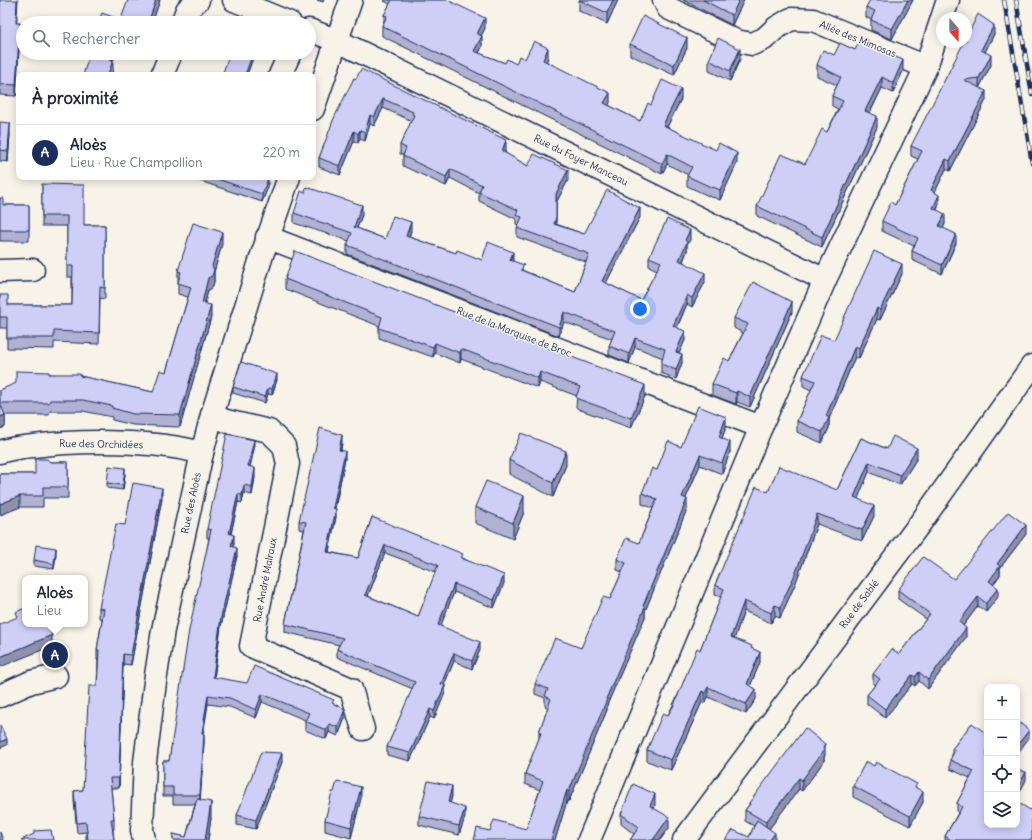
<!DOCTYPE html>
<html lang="fr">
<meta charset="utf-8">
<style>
:root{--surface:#fff;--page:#f6f6f7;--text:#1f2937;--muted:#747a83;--line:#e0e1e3;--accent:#1b2f5e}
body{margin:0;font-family:Delius,sans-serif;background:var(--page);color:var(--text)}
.controls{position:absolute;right:12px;bottom:12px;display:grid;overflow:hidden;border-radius:8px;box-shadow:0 2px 10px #0003}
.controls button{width:36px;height:36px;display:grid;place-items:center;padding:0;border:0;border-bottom:1px solid var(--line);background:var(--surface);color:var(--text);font:20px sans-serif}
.compass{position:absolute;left:936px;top:12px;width:36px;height:36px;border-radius:50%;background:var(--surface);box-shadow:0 2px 10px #0003;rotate:159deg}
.you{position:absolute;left:640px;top:309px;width:14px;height:14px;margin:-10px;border:3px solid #fff;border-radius:50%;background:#1a73e8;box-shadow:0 0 0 6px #1a73e833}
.badge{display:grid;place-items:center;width:26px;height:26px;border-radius:50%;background:var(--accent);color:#fff;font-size:13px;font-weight:700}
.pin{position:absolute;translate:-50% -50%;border:2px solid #fff;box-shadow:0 1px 4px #0006}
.popup{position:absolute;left:22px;top:575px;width:66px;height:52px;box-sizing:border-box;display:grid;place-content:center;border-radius:8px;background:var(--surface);filter:drop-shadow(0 1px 3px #0005);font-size:13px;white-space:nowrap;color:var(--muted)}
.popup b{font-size:15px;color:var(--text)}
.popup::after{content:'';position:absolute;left:50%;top:100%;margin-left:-8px;border:8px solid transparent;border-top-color:var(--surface)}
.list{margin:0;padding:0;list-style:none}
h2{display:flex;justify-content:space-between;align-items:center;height:52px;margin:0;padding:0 16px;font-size:17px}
h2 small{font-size:13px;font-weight:400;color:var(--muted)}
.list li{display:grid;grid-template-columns:26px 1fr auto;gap:12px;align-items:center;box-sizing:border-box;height:56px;padding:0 16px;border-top:1px solid var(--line)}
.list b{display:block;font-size:15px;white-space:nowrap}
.list p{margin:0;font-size:13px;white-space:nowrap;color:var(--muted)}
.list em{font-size:13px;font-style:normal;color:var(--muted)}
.icon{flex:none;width:22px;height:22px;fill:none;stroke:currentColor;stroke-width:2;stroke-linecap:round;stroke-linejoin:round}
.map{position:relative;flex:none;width:1032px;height:840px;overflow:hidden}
.search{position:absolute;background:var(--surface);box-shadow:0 2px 10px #0003;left:16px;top:16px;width:300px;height:44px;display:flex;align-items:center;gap:10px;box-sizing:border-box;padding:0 14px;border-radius:22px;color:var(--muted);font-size:15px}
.panel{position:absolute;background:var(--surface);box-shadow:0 2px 10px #0003;left:16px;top:72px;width:300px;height:108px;border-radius:8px}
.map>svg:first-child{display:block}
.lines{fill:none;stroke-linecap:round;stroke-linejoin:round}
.street-casing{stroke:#1b2f5e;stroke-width:25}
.secondary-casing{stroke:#1b2f5e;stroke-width:25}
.street{stroke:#f7f3e8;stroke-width:22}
.secondary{stroke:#f7f3e8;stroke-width:22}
.rail-casing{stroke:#1b2f5e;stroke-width:4.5}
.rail{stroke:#f7f3e8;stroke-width:3;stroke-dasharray:9;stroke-linecap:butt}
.wall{fill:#b1b1d4;stroke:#1b2f5e;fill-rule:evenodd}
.shaded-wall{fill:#9090ad;stroke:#1b2f5e}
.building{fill:#cecef7;stroke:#1b2f5e;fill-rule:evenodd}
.labels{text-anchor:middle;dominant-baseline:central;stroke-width:3;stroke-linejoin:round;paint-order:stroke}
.street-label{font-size:10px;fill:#1b2f5e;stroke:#f7f3e8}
</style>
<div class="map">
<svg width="1032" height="840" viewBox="0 0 1032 840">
<rect width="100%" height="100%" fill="#f7f3e8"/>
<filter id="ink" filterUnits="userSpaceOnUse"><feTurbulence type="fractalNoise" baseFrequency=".025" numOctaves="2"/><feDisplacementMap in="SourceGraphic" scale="8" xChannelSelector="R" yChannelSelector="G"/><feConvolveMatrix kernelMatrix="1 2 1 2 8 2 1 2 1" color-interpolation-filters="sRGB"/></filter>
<g filter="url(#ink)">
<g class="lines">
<defs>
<g id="street">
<path d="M234,0L290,23"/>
<path d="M664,0L668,8L736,41L752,44L764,39L776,28L791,19L813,20L926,67"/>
<path d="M182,23L187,10L198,0"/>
<path d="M309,30L338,41L825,280"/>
<path d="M162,75L171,53"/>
<path d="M280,75L290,53"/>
<path d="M313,109L351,0"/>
<path d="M267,237L761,427"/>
<path d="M0,271L33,270"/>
<path d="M212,415L226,421L269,431L284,446L288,464L251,646L351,689L363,729"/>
<path d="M0,452C11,448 22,447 33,446C82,440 155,440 202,453"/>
<path d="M0,696L31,682L56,676"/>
<path d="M144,840L142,830L145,762L155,682L163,630L202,453L212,415L262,255L289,177"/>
<path d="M589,840L761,427L825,280L926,67L948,0"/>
</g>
<path id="secondary" d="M684,840L921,522L1032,366"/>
</defs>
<use href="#street" class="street-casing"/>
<use href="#secondary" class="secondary-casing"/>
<use href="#street" class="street"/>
<use href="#secondary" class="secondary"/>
<defs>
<g id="rail">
<path d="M1004,0L1032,163"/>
<path d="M1016,0L1032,94"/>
</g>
</defs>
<use href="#rail" class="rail-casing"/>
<use href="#rail" class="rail"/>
</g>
<g class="wall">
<path d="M0,0L17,23L20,34L16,96L0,95Z"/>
<path d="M160,0L152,23H98L121,20V19Z"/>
<path d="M317,0H324L323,2Z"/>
<path d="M384,0H447L485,28L481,36L482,47L479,53L505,63L516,64L525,59L548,58L546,61L610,103L608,105L640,121L651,105L681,99L667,127L737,163L720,200L713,197V198L687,186V176L688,175L667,164L662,174L382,36V26L384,21V15L390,4L384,1Z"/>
<path d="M579,0H618L607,24L579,11Z"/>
<path d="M683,0H744L732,25Z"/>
<path d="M913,0L892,39L871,30V20L866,17V7Z"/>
<path d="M994,34L985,52L991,65L979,88L986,100L950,171L946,169L935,192L939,204L937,210L945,224L943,228L956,243L942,274L912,260V251L914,246L882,231V221L895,205L918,159L911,156V146Z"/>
<path d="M630,44L687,48L674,75L630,55Z"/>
<path d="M834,55L903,71L893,93L882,88L870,113L877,127L822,247L757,216V206L805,164L827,132L838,109L832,106V96L837,85L817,76V65Z"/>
<path d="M740,59L730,81L709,71V60Z"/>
<path d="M354,78L506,150L505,153L528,166L568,180L556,203V224L584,234L640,217L606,283L641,300L657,270L649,266V257L690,240L687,244V251L683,262L705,282L692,307L687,304L677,328L685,340L679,353L682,363L676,379L661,373V364L663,358L635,347L629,363L609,355V346L612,339L564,322L559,336L347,254V245L349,241L294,223V213L362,215L357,228L385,239L411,231L409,237L456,253L482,260L513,261L524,271L575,292L586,262L517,237V228L519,225L516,224V219L479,201V193L450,178L446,186L403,166V155L400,154V145L412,121L383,108L374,126L370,124L365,141L360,139L358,143L354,141L340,175L319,167V158Z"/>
<path d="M0,122L10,134L8,162L0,161Z"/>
<path d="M197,177H262L268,187L262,202L197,180Z"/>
<path d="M42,184L84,225H105V299L100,298L99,344L54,342V349L7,348V328H0V295L8,305H72V277H67V226H42Z"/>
<path d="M0,198L3,205H29V241H0Z"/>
<path d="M222,244L214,272V282L212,288L208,290L205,303L211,317L180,427L133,425L112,420V417L83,411H50L49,415H5V427L0,429V390L49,374L80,376L153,392L166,372L188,297L178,294V271Z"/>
<path d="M902,274L880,320L877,319L859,358L855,357L829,419V428L822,443L797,432V421L811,390L803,386V376L834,340Z"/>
<path d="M285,279L645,396L631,428L578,409L576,407L577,396L540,382L538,388L461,359L460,363L435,353L433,357L379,338V326L285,289Z"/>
<path d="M792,312L750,407L737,402L736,404L712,395V384L729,361L743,333L734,328V318Z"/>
<path d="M277,380L272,395L268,394L265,403L233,393V387Z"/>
<path d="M726,427L722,438L730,452L722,474L700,465L686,498L687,509L645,611V617L607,705V710L569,801H567L555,840L490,831L526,829L540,790L525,784V774L539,739V732L548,708L545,706V698L535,694V684L581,648L610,599L622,572L617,570V559L639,543L653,508L642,504V493L657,470L681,447Z"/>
<path d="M861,438L887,449L917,458L900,485L869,472L857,499L874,516L862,541L817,524L796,582L780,618L775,616L771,623L744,611L734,639L752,648L760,662L750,686L756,699L746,714L708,697L705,703L702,702L671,770L647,761V750L668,715L700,650L721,597L715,595V585L768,492L837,490Z"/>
<path d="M342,443L341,450L345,459L335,509L336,517L329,552L358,558L372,517L463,558L504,583L494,608L454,592L440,626L480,650L472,669L454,661L444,685L445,693L434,719L430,717L410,761L387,755V747L413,689L337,657V649L339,645L285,632V624L304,530L299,529V521ZM385,553L436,572L418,617L368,596Z"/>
<path d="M254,449L250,467L255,477L252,495L244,493L242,503L238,502L231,534L234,543L233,547L237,556L221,626L214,678L334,704L345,718L338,736L329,732L326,739L305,730V720L262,702L256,718L230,707L208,704L203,733L204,742L200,799L211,818L208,840H173V834L186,837L195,804H173V796H163V761H169L209,538H207V529Z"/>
<path d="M509,460L566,465L553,497L509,474Z"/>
<path d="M50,462H68V498H43V507H20L0,515V474H35Z"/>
<path d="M125,474L123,490L107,488V483Z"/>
<path d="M162,498L131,665L123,664L119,788H111L114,819V829H113L114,840H86V832L77,833L74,801V791L83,790L97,686L98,660H97V650L102,619L99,618V608L125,525Z"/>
<path d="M475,507L524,512L513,539L475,523Z"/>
<path d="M1026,534L1000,568V575L993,585L998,597L986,612L978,606L963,626L966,637L928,689L919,681L915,686L912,684L885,718L867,704V695L875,685L873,684V674L899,654L926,619L898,599V590L954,579Z"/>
<path d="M56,554L54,569L34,566V560Z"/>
<path d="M972,723L987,825L1032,840H945V836L958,813L957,812V803L970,778L950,769V760L952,757V749Z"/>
<path d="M825,755L824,757V761L802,791L799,789L769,829L775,840L749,837L754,826L745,821V810L749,805V803Z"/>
<path d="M282,762L256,829L237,825V815Z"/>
<path d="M853,786L917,788L923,802L910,826L853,797Z"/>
<path d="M334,792L361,798L351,838L325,831V820Z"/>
<path d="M452,796L450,803L465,817L459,835L419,825V816Z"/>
<path d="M655,805L654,809L669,828L660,840H630L634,834L621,824V814Z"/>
</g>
<g class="shaded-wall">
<path d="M17,0H18L16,34V23Z"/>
<path d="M156,0H160L152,23H148Z"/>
<path d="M613,0H618L607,24V13Z"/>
<path d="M739,0H744L732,25V15Z"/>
<path d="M908,0H913L892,39V29Z"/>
<path d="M485,18V28L477,44V34Z"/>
<path d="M20,23V34L16,96V85Z"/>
<path d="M994,25V34L981,60V50Z"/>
<path d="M482,36V47L474,61V51Z"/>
<path d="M687,38V48L674,75V65Z"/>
<path d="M548,48V58L543,70V60Z"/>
<path d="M740,49V59L730,81V71Z"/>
<path d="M112,53H116L113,61V70L111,75H108L110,59Z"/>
<path d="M253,53H255L247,75H245Z"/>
<path d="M991,55V65L979,88V78Z"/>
<path d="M903,60V71L893,93V83Z"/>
<path d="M882,77V88L865,122V111Z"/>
<path d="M681,89V99L663,135V125Z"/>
<path d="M986,91V100L950,171V161Z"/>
<path d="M610,93V103L604,113V103Z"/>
<path d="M383,99V108L374,126V117Z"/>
<path d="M370,115V124L365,141V132Z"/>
<path d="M877,116V127L822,247V237Z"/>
<path d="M10,123V134L8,162V151Z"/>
<path d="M360,130V139L358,143V134Z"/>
<path d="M354,131V141L340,175V166Z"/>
<path d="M506,140V150L502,160V151Z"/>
<path d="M737,153V163L720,200V190Z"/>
<path d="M667,154V164L662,174V164Z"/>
<path d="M946,159V169L931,200V190Z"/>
<path d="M450,169V178L446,186V177Z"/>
<path d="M568,170V180L556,203V227L554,224L556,194Z"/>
<path d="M268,179V187L262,202V194Z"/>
<path d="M939,195V204L933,218V208Z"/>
<path d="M362,205V215L354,236V227Z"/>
<path d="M640,208V217L602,291V281Z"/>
<path d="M945,214V224L939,235V226Z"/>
<path d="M411,222V231L406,245V236Z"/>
<path d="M690,230V240L687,244V251L679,270V260L685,240Z"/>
<path d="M222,232V244L214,272V282L212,288L208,290L202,314V303L208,278Z"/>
<path d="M956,234V243L942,274V265Z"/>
<path d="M513,252V261L510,260Z"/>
<path d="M902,264V274L880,320V310Z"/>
<path d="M705,273V282L692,307V298Z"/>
<path d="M687,295V304L673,336V326Z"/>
<path d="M792,302V312L750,407V397Z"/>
<path d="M211,305V317L180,427V415Z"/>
<path d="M877,308V319L859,358V348Z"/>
<path d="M564,312V322L559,336V327Z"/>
<path d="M685,331V340L676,361V352Z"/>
<path d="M635,338V347L629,363V354Z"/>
<path d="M435,343V353L433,357V347Z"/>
<path d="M855,346V357L829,419V428L822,443V432L826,416Z"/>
<path d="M461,349V359L460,363V353Z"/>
<path d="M682,354V363L676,379V370Z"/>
<path d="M540,372V382L538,388V378Z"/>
<path d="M277,374V380L272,395V389Z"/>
<path d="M645,385V396L631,428V418Z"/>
<path d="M268,388V394L265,403V397Z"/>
<path d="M737,391V402L736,404V393Z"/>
<path d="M5,415V427L0,429V417Z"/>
<path d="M726,417V427L719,447V437Z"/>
<path d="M342,435V443L339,458V450Z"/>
<path d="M254,440V449L248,475V466Z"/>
<path d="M730,442V452L722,474V463Z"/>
<path d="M917,448V458L900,485V475Z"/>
<path d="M345,451V459L333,516V508Z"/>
<path d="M566,451V465L553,497V483Z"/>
<path d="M700,455V465L682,507V497Z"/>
<path d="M869,462V472L854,508V497Z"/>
<path d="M125,468V474L123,490V485Z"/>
<path d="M255,468V477L252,495V487Z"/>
<path d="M244,485V493L242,503V495Z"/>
<path d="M162,488V498L131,665V655Z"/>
<path d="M238,494V502L229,542V533Z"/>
<path d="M20,496V507L0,515V504Z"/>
<path d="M524,496V512L513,539V523Z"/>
<path d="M687,499V509L645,611V617L607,705V710L569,801V791L643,606Z"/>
<path d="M874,506V516L862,541V530Z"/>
<path d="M336,509V517L327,560V552Z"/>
<path d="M817,514V524L796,582L780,618V607Z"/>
<path d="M1026,525V534L1000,568V575L989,590V581L997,564Z"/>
<path d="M234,535V543L231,555V546Z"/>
<path d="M385,545V553L365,603V595Z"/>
<path d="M56,548V554L54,569V564Z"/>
<path d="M237,548V556L221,626L213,686V677L221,617Z"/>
<path d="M504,575V583L494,608V600Z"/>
<path d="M454,584V592L438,633V625Z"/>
<path d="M998,588V597L986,612V603Z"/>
<path d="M978,597V606L959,631V622Z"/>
<path d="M744,601V611L731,648V637Z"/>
<path d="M775,605V616L771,623V613Z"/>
<path d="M966,628V637L928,689V680Z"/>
<path d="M52,635V646L0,667V657Z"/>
<path d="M480,642V650L472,669V661Z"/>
<path d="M760,652V662L747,694V684Z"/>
<path d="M454,653V661L441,692V684Z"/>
<path d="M123,654V664L119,788V778Z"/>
<path d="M919,672V681L915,686V677Z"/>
<path d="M912,675V684L885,718V709Z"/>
<path d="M445,685V693L434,719V711Z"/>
<path d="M708,687V697L705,703V693Z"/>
<path d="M756,689V699L746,714V704Z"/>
<path d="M702,691V702L671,770V760Z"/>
<path d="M262,694V702L256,718V710Z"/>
<path d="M208,695V704L202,742V733Z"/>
<path d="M345,709V718L338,736V727Z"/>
<path d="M430,709V717L410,761V753Z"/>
<path d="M329,724V732L326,739V730Z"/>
<path d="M1029,730V738L1017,754V746Z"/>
<path d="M204,734V742L200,804V795Z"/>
<path d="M7,739V745L0,748V742Z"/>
<path d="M825,744V755L824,757V761L802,791V780Z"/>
<path d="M282,753V762L256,829V820Z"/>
<path d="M1026,772V780L1017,798V789Z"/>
<path d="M799,778V789L766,833V822Z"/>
<path d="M452,786V796L448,812V802Z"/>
<path d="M361,787V798L351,838V827Z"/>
<path d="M567,790V801L555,840H551Z"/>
<path d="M923,792V802L910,826V816Z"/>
<path d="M655,794V805L650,817V806Z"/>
<path d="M211,802V818L208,840H205Z"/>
<path d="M465,808V817L459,835V826Z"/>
<path d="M669,817V828L660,840H653Z"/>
<path d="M775,833V840H770Z"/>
</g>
<g class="building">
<path d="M0,0H17L16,23H20L16,85L0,84Z"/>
<path d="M128,0H156L148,23H131L121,19Z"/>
<path d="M392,0H447L485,18L477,34L482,36L474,51L505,63L507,59L516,64L519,56L525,59L534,41L548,48L543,60L610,93L604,103L640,121L648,103L651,105L662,80L681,89L663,125L716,150L719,143L737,153L720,190L713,187V188L687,176L692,167L667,154L662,164L382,26L387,16L384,15Z"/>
<path d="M579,0H613L607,13Z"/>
<path d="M703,0H739L732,15Z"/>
<path d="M870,0H908L892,29L871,20L875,11L866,7Z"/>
<path d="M102,13L124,21V23H98Z"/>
<path d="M978,14L994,25L981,50L991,55L979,78L964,80L986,91L950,161L946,159L931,190L939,195L933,208L945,214L939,226L956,234L942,265L912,251L918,238L882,221L891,202L895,205L922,151L911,146L964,42H966V38Z"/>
<path d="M643,16L687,38L674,65L630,44Z"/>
<path d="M718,38L740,49L730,71L709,60Z"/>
<path d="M859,42L903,60L893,83L882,77L865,111L877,116L822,237L757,206L781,154L805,164L822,129L827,132L843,101L832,96L841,77L817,65L823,50L834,55L840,43L855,50Z"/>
<path d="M90,53H112L110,59L113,60L108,75H83Z"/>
<path d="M230,53H253L245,75H222Z"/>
<path d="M361,69L506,140L502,151L528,166L534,154L568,170L556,194V217L554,224L584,234L607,190L640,208L602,281L641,300L661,262L649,257L667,219L690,230L685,240L687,242L679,260L705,273L692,298L687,295L673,326L685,331L676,352L682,354L676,370L661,364L665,349L635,338L629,354L609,346L615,331L564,312L559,327L347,245L352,233L294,213L301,191L305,193L306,187L362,205L354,227L385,239L393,216L411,222L406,236L456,253L457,250L482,260L488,242L513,252L510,260L524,265L521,270L575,292L589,254L517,228L522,217L516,215L518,210L479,192L482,185L450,169L446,177L403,156L406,148L400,145L414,115L412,114L413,112L383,99L374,117L370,115L365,132L360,130L358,134L354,131L340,166L319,158L334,118L354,78L356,79Z"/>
<path d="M0,122L10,123L8,151L0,150Z"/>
<path d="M211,177H262L268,179L262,194Z"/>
<path d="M42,184L84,185V225H105V288L100,287L99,333L54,331V338H7V317H0V295H8V305H72L73,266H67V216H42Z"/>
<path d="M0,198H3V205H29V230H0Z"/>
<path d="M193,223L222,232L212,266L214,270L212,276L208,278L202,303L211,305L180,415L133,414L112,408V406L83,400H50L49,403H0V390L16,383V371L49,372V374H80V376L153,392L160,370L166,372L191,287L178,283L181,272L178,271Z"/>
<path d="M295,251L645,385L631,418L578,399L576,397L580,387L540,372L538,378L461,349L460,353L435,343L433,347L379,328L382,317L285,279Z"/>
<path d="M874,251L902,264L880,310L877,308L859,348L855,346L826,416L829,418L822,432L797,421L815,381L803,376L821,335L834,340Z"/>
<path d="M753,282L792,302L750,397L737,391L736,393L712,384L724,358L729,361L748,324L734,318Z"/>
<path d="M241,362L277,374L272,389L268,388L265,397L233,387Z"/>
<path d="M0,403L5,415L0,417Z"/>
<path d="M698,406L726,417L719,437L730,442L722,463L700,455L682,497L687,499L643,606L645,607L606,699H607L569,791L567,790L551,840H474L477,828L490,831L494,820L526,829L543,781L525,774L541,733L539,732L551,699L545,696L548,689L535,684L555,638L581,648L603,597L610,599L626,563L617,559L626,538L639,543L657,499L642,493L652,468L657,470L668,441L681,447Z"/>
<path d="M320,428L342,435L339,450L345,451L333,508L336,509L327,552L358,558L372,517L463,554L461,558L504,575L494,600L454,584L438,625L480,642L472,661L454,653L441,684L445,685L434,711L430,709L410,753L387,747L415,682L337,649L343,638L285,624L306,522L299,521ZM385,545L438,565L418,617L365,595Z"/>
<path d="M521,433L566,451L553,483L509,460Z"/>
<path d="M227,434L254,440L248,466L255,468L252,487L244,485L242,495L238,494L229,533L234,535L231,546L237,548L221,617L213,677L247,683L254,666L334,700L332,703L345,709L338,727L329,724L326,730L305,721L309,713L262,694L256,710L230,698L208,695L202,733L204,734L200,795H173V787H163V761H169L189,630L211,530L207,529Z"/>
<path d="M893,436L917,448L900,475L869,462L854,497L874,506L862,530L817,514L796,572L780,607L775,605L771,613L744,601L731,637L752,646L751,648L760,652L747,684L756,689L746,704L708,687L705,693L702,691L671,760L647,750L663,713L668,715L674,705L697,648L700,650L724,589L715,585L756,487L768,492L779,466L837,490L861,438L887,449Z"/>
<path d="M35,459H47L50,462H68V487H43V496H20L0,504V474H35Z"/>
<path d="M109,466L125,468L123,485L107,483Z"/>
<path d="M486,481L524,496L513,523L475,507Z"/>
<path d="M133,483L162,488L131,655L123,654L119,778H110L114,819H111L114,840H88L86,822L77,823L74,791L83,790L89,686H97L99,650H97L104,609L99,608L116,524L125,525Z"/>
<path d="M1008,512L1026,525L997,564L1000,566L989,581L998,588L986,603L978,597L959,622L966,628L928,680L919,672L915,677L912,675L885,709L867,695L880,679L873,674L892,649L899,654L930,614L898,590L923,557L954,579Z"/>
<path d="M36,545L56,548L54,564L34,560Z"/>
<path d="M25,608V624H47L52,635L0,657V624L18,617L16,612Z"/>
<path d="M1017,721L1029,730L1017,746Z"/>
<path d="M972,723L987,734V825H1017V802L1032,811V840H951L945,836L962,807L957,803L974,771L950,760L955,750L952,749Z"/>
<path d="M0,725L7,739L0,742Z"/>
<path d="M805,728L825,744L823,748L824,750L802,780L799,778L766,822L745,810L750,804L749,803Z"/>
<path d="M261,752L282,753L256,820L237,815Z"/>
<path d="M866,761L874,766L876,762L917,784L915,787L923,792L910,816L853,786Z"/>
<path d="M1017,770L1026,772L1017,789Z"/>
<path d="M337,781L361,787L351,827L325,820L332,792H334Z"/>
<path d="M428,781L452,786L448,802L465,808L459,826L419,816Z"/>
<path d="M633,784L655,794L650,806L669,817L653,840H630L639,827L621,814Z"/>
<path d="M197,799L211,802L205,840H173V834L186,837Z"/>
<path d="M757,820L775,833L770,840H725L733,830L749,837Z"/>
<path d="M51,830L53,840H21L34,834V831Z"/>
<path d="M0,832L3,840H0Z"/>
</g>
</g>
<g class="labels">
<g class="street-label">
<text transform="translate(858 39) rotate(22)">Allée des Mimosas</text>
<text transform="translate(581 160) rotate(26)">Rue du Foyer Manceau</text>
<text transform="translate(514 332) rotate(21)">Rue de la Marquise de Broc</text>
<text transform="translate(101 444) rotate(1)">Rue des Orchidées</text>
<text transform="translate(191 503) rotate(-78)">Rue des Aloès</text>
<text transform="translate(265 580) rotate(-79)">Rue André Malraux</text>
<text transform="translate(859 604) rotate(-53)">Rue de Sablé</text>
</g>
</g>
</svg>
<div class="controls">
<button>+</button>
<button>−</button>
<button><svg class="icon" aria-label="locate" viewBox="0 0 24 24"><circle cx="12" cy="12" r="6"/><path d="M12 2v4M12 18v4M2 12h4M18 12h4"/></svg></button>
<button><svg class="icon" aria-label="layers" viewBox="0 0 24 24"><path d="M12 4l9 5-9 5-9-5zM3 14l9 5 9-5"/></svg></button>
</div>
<svg class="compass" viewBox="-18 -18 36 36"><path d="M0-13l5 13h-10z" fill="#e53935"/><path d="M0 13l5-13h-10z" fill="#747a83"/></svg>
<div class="you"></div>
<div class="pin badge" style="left:55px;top:655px">A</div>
<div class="popup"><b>Aloès</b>Lieu</div>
<div class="search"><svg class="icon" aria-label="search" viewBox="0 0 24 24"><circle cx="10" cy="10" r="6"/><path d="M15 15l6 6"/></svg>Rechercher</div>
<section class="panel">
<h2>À proximité<small></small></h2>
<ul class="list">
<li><span class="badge">A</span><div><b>Aloès</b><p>Lieu · Rue Champollion</p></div><em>220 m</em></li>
</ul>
</section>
</div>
